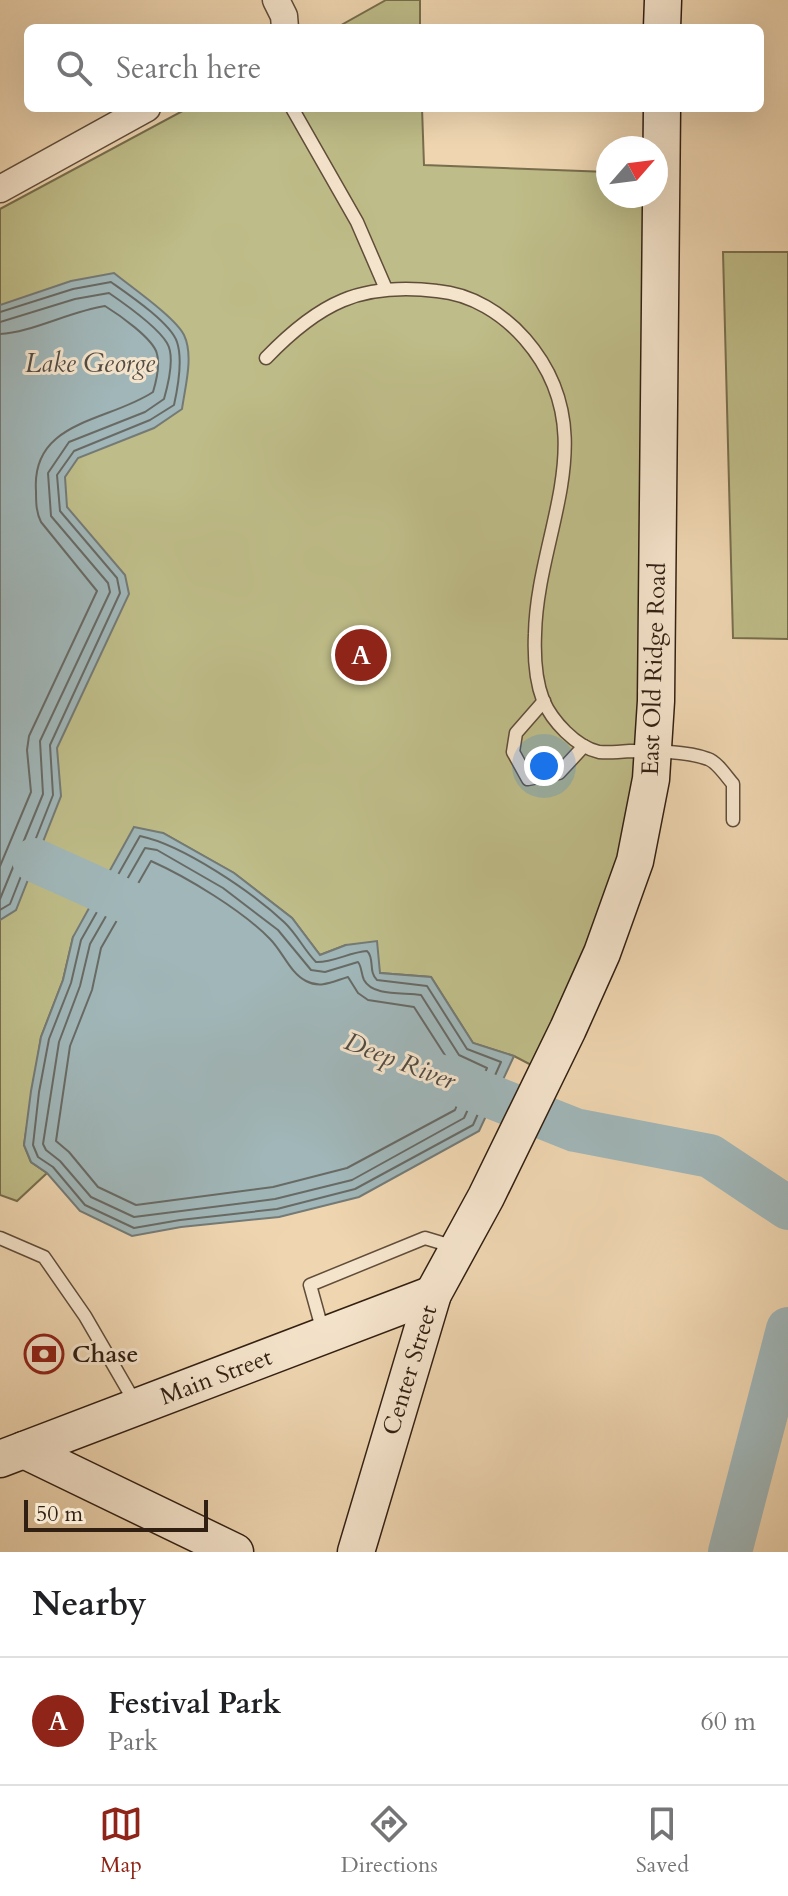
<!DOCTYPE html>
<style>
:root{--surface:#fff;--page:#f6f6f6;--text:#202124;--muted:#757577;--line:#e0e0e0;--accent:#8f2418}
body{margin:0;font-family:Cardo,serif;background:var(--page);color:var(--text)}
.compass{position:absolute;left:596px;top:136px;width:72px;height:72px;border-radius:50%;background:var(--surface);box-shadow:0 8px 32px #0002;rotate:62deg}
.scale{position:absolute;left:24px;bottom:20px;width:184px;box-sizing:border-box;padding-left:8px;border:4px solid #311f12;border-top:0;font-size:22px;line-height:28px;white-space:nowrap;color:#311f12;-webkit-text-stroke:6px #f5e4cc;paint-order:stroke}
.you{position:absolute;left:544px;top:766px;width:28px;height:28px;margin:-20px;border:6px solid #fff;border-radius:50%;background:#1a73e8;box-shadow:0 0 0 12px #1a73e833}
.badge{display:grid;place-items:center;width:52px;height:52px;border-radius:50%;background:var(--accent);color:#fff;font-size:26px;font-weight:700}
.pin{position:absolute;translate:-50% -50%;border:4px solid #fff;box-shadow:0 2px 8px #0006}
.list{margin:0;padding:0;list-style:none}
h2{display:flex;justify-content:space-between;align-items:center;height:104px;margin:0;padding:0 32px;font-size:34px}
h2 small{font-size:26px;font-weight:400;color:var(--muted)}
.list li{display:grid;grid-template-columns:52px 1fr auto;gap:24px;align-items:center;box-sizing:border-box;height:128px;padding:0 32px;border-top:2px solid var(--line)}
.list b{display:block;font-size:30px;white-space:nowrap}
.list p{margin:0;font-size:26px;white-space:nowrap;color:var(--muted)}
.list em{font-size:26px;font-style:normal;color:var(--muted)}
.icon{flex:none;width:44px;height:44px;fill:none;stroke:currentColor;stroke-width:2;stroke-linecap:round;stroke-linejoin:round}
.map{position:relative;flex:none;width:788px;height:1552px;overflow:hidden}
.search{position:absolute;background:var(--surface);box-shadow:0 8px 32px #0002;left:24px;right:24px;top:24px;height:88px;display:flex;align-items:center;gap:20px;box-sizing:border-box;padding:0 28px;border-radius:12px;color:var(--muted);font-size:30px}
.sheet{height:232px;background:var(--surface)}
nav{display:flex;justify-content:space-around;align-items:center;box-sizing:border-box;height:112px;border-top:2px solid var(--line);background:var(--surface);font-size:22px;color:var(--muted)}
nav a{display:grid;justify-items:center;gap:4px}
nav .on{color:var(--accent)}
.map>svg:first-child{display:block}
.green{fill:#bebc88;stroke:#786e4d;stroke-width:2}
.water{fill:#a0b6b8;stroke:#747a76;stroke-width:2}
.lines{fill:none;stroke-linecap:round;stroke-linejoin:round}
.shore{stroke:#686a65;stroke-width:2}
.river{stroke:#a0b6b8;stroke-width:44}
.lane-casing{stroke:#604d3a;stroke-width:15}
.street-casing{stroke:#604d3a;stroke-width:29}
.secondary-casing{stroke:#311f12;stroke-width:39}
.lane{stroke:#f5e4cc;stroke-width:12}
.street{stroke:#f5e4cc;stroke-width:26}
.secondary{stroke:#f5e4cc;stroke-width:36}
.labels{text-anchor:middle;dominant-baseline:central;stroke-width:6;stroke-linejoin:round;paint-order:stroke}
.street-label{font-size:24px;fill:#311f12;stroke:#f5e4cc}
.poi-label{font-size:24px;font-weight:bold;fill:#311f12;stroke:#f5e4cc;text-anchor:start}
.water-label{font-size:26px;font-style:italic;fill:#524c44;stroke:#f5e4cc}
</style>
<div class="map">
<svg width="788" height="1552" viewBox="0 0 788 1552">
<rect width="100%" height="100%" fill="#efd6b1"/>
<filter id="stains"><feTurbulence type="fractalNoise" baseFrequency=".0025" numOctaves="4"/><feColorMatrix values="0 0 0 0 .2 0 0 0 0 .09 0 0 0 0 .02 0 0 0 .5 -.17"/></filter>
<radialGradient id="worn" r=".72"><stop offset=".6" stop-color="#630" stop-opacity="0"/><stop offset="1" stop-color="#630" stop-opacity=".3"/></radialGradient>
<g class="green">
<path d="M386,0H420V28H336Z"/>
<path d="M188,108H422L424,165L608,172V196H655L647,722L624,867L539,1069L514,1056L473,1043L431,977L380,973L346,945L320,955L292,918L234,873L163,833L73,937L63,980L41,1037L24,1145L31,1162L47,1173L17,1201L0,1195V209Z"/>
<path d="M723,252H788V639L733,638Z"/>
</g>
<g class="water">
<path d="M114,273C131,287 175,317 184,335C194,356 185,387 182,409L154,428L78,458L65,477L67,507L125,575L129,594L57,748L61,796L16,910L0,920V305L71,281Z"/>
<path d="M134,827L163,833L234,873L292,918L320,955L346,945L377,941L380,973L431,977L473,1043L514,1056L479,1131L359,1197L279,1217L181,1227L132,1236L80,1211L47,1173L31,1162L24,1145L31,1091L41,1037L63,980L73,937Z"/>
</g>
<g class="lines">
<g class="shore">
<path d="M0,312L73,289L111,282C128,294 171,323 177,342C183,360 178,387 174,405L150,420L74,451L57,475L60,511L117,578L120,593L50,745L53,795L10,904L0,910"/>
<path d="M0,322L75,299L109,293C125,304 157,326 167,343C175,356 168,385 164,399L145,412L69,442L48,473L51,516L108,583L110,592L40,741L43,794L0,899"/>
<path d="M0,334C30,333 71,311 105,306C118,314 154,339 157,354C160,365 156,382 153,392C108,422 31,420 36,491C36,502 36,512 41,522L97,591L29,736L27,750L31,792L0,866"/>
<path d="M140,836C183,845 252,892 284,922C297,934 304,950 316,962C332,963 350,952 367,951C375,958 368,972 377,980L427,986L467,1049L501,1062L473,1125L355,1189L277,1209L180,1220L134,1228L85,1205L53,1167L38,1157L33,1145L39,1092L49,1039L71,983L81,940Z"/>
<path d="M145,848L157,850L223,888L278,930L311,970L325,972L358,962C362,967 361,974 364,980C373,997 405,992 421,995L459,1055L487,1068L464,1118L352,1180L275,1199L134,1217L91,1197L60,1161L46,1150L43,1144L59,1042L80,986L90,944Z"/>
<path d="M151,861C187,877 243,911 270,939C283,952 290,973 306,981C321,989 334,981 348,977L358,993L368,1000L414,1007L450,1063L469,1075L455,1110L347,1168L273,1187L136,1205L98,1187L69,1152L56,1141L70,1046L92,990L101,948Z"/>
</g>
<g class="river">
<path d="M34,860L152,913"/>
<path d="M439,1076L575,1130L710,1156L788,1208"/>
<path d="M730,1552L788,1329"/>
</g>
<defs>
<g id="lane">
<path d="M292,108L357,222L386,289"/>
<path d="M266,358C319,303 360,282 437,291C472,294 503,314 525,339C607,433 537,531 535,634C534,657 535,679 543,700C552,721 576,747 599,752C609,753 620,752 630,751C652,751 687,751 708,759C717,762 726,776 733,784V820"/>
<path d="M544,701L516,733L513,752L528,779L559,773L584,746"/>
<path d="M0,1238L44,1257L85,1316L136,1404"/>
<path d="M323,1332L310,1285L425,1238L455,1247"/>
</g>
<g id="street">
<path d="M276,0L284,16L285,28"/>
<path d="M0,189L147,108"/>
</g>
<g id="secondary">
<path d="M662,28L663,0"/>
<path d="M24,1450L235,1552"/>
<path d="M0,1459L433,1294"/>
<path d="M356,1552L433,1294L486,1197L568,1029L602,953L635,861L651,779L656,701L662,108"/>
</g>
</defs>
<use href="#lane" class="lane-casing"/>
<use href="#street" class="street-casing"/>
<use href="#secondary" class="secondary-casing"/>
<use href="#lane" class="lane"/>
<use href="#street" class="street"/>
<use href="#secondary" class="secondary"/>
</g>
<defs>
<symbol id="bank-ring" viewBox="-11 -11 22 22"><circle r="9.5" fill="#f5e4cc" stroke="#8f2418" stroke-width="1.5"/><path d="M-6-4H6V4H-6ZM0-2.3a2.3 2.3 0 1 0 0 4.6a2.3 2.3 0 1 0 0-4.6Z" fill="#8f2418"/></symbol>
</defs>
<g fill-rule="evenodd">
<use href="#bank-ring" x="22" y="1332" width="44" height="44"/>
</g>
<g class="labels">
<g class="street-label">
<text transform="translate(654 669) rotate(-88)">East Old Ridge Road</text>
<text transform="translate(410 1370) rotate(-73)">Center Street</text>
<text transform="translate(216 1377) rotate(-21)">Main Street</text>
</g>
<g class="poi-label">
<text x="72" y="1354">Chase</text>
</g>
<g class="water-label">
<text x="90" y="363">Lake George</text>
<text transform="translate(400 1061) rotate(21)">Deep River</text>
</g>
</g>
<rect width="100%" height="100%" filter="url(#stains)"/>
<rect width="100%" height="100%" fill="url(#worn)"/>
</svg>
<svg class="compass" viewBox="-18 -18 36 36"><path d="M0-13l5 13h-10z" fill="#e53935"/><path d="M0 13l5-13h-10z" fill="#757577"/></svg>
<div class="scale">50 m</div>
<div class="you"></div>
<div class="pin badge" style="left:361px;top:655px">A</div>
<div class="search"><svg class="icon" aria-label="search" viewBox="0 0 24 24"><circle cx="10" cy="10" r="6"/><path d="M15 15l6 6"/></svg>Search here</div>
</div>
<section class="sheet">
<h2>Nearby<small></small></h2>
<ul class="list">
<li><span class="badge">A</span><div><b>Festival Park</b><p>Park</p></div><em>60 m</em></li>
</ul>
</section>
<nav>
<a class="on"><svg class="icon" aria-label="map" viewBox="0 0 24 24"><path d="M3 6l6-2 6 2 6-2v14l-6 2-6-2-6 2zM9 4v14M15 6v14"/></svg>Map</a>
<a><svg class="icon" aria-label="directions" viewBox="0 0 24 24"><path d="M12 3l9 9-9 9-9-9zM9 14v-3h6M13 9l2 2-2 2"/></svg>Directions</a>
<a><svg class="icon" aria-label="saved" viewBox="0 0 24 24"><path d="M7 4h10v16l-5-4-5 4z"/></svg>Saved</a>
</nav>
